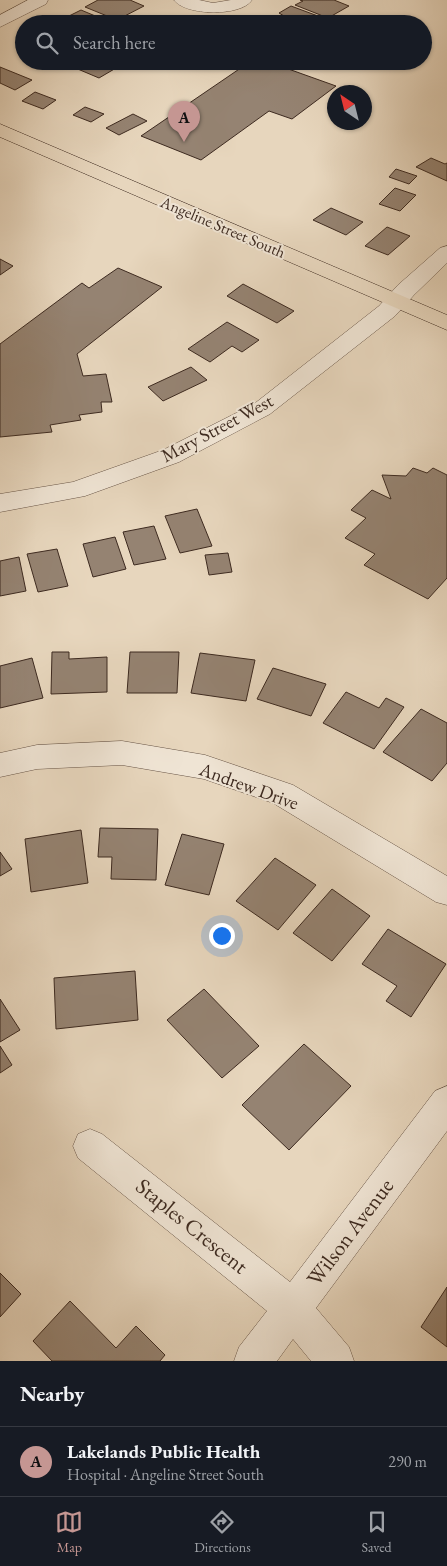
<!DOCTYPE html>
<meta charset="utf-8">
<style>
:root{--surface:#171b24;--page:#242831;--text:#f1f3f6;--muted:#9ea1a6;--line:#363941;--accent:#c59692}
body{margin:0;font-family:"EB Garamond",serif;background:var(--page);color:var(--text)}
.compass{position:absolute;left:327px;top:85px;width:45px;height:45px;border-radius:50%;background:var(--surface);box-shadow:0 1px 4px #0004;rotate:325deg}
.you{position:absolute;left:221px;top:935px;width:18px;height:18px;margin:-12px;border:4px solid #fff;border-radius:50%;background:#1a73e8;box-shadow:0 0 0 8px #1a73e833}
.badge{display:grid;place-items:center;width:32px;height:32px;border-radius:50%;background:var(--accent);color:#111;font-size:16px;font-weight:700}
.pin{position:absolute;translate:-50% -41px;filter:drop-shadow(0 1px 2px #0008)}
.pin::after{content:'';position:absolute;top:26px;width:18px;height:15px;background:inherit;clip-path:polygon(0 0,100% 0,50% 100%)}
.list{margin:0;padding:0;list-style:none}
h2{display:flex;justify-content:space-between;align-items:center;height:65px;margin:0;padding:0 20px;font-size:21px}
h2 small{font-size:16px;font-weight:400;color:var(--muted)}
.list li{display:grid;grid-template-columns:32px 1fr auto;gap:15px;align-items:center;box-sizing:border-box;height:70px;padding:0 20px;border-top:1px solid var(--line)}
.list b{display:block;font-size:19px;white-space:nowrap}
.list p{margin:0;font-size:16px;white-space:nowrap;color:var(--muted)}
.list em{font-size:16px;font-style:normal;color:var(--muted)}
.icon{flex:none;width:28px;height:28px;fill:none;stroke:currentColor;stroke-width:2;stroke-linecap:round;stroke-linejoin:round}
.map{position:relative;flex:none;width:447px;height:1361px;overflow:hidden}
.search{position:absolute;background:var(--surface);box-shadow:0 1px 4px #0004;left:15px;right:15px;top:15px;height:55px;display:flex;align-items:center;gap:12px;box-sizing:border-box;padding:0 18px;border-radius:28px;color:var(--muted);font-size:19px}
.sheet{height:135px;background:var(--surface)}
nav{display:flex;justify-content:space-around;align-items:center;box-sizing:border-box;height:70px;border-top:1px solid var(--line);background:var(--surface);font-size:14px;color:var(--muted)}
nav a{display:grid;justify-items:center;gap:2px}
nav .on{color:var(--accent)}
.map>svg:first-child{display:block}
.building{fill:#958372;stroke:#3d2a20}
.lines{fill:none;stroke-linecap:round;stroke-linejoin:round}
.minor-casing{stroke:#685547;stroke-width:1}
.major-casing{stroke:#3d2a20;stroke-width:1}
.minor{fill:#efe4d4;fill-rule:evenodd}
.major{fill:#e7d6bd;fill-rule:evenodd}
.labels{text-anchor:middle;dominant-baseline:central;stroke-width:4;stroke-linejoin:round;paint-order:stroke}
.far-street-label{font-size:16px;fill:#3d2a20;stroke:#efe4d4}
.street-label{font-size:19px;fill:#3d2a20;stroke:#efe4d4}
.near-street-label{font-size:22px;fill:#3d2a20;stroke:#efe4d4}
</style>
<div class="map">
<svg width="447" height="1361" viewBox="0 0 447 1361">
<rect width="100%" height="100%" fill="#e7d6bd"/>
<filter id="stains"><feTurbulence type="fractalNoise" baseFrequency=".004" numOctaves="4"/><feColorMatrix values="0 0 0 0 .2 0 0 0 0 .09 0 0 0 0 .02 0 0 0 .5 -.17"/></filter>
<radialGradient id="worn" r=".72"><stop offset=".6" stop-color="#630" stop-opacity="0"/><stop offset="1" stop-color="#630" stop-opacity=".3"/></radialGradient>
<g class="building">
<path d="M98,0H130L144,6L117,20L85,7Z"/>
<path d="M300,0H334L349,6L328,18L295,5L303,1Z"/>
<path d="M291,6L326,19L319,24H282L275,21L284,16L279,13Z"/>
<path d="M81,10L112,23L57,22Z"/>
<path d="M83,61H101L116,68L99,78L73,67Z"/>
<path d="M162,61H187L175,69L159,64Z"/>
<path d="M251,61H266L336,86L292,119L269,111L201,160L141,136Z"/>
<path d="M0,67L32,80L15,90L0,83Z"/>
<path d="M35,92L56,100L43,109L22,101Z"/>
<path d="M85,107L104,114L91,122L73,115Z"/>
<path d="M133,114L147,121L119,135L106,128Z"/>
<path d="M431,158L445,164L447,163V181L416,167Z"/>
<path d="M396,169L417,176L409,184L389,177Z"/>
<path d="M395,188L416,195L400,211L379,204Z"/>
<path d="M331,208L363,222L346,235L313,220Z"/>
<path d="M387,227L410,236L388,255L365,246Z"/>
<path d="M0,259L13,266L0,275Z"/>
<path d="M118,268L162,287L77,354L83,376L106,374L112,402H101L102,412L79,415L81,420L50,425L52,432L0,437V344L82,283L89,288Z"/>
<path d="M243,284L294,311L277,323L227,296Z"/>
<path d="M227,322L259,340L242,352L232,346L210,362L188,349Z"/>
<path d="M191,367L207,380L163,401L148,387Z"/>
<path d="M413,468L427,473L433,468L447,475V578L428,599L364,565L375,554L345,538L366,518L351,510L372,490L391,499L382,475L406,476Z"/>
<path d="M197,509L212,546L180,553L165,516Z"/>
<path d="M154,526L166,559L134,565L123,532Z"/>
<path d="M115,537L126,569L93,577L83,544Z"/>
<path d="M57,549L68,586L38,592L27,554Z"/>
<path d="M228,553L232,572L209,575L205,555Z"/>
<path d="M19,557L26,591L0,596V561Z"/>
<path d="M52,652H69V659L107,657V692L51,694Z"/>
<path d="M130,652H179L177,693H127Z"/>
<path d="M200,653L255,660L246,701L191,693Z"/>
<path d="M32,658L43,698L0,708V666Z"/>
<path d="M273,668L326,684L311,716L257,699Z"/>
<path d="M346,692L379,708L386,698L404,707L374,749L323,723Z"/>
<path d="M421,709L447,723V763L432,781L383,752Z"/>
<path d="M100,828L158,829L156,880L111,879L112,857H98Z"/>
<path d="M81,830L88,883L31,892L25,839Z"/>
<path d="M182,834L224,844L209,895L165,885Z"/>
<path d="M0,852L12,869L0,876Z"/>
<path d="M275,858L316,885L278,930L236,901Z"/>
<path d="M332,889L370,916L332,961L293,933Z"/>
<path d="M388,929L446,964L411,1017L386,1001L397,986L362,964Z"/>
<path d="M135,971L138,1020L56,1029L54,978Z"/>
<path d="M204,989L259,1046L222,1078L167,1020Z"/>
<path d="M0,999L20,1030L0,1042Z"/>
<path d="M304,1044L351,1086L289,1150L242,1105Z"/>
<path d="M0,1046L12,1065L0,1073Z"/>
<path d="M0,1273L21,1294L0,1317Z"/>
<path d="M447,1287V1347L421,1327Z"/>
<path d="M70,1301L116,1348L136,1326L165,1355L160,1361H52L33,1341Z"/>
</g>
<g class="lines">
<defs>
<g id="minor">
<path d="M28,0H48L46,4L0,27V15Z"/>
<path d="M174,0H199L213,3L231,0H252C241,17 185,16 174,0Z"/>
<path d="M447,246V263L414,295L395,316L270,414L179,462L85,496L0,512V494L73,482L163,450L254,404L379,306L398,285L440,248Z"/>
<path d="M122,741L205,755L293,785L447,876V905L436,902L273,803L204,779L122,765L37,769L0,777V753L37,745Z"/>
<path d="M447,1086V1131L316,1308L349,1347L354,1361H311L293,1339L277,1361H234L239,1347L267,1311L78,1158L73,1146L78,1134L90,1129L102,1134L290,1282L435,1091Z"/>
</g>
<path id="major" d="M0,124L447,315V330L0,137Z"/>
</defs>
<use href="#minor" class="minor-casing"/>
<use href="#major" class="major-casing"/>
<use href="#minor" class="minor"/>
<use href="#major" class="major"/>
</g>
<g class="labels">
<g class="far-street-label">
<text transform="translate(223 227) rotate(23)">Angeline Street South</text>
</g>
<g class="street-label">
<text transform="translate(217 428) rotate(-28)">Mary Street West</text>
<text transform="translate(249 786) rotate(20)">Andrew Drive</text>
</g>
<g class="near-street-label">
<text transform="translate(192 1226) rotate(39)">Staples Crescent</text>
<text transform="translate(350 1232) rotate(-53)">Wilson Avenue</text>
</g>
</g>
<rect width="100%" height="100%" filter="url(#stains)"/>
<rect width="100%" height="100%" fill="url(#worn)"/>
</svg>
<svg class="compass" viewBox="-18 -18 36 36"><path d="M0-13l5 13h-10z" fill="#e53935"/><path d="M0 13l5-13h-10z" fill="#9ea1a6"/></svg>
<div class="you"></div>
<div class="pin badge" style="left:184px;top:142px">A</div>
<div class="search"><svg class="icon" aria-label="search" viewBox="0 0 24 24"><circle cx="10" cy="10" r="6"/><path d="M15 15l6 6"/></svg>Search here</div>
</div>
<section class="sheet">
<h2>Nearby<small></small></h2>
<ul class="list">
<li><span class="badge">A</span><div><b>Lakelands Public Health</b><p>Hospital · Angeline Street South</p></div><em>290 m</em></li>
</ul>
</section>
<nav>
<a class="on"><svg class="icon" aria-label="map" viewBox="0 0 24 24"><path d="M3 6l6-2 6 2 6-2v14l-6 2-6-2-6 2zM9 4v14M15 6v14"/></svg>Map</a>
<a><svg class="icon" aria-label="directions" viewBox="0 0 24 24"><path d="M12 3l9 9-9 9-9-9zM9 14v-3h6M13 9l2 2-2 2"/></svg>Directions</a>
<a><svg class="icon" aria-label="saved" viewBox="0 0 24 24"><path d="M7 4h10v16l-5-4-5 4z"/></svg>Saved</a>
</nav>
